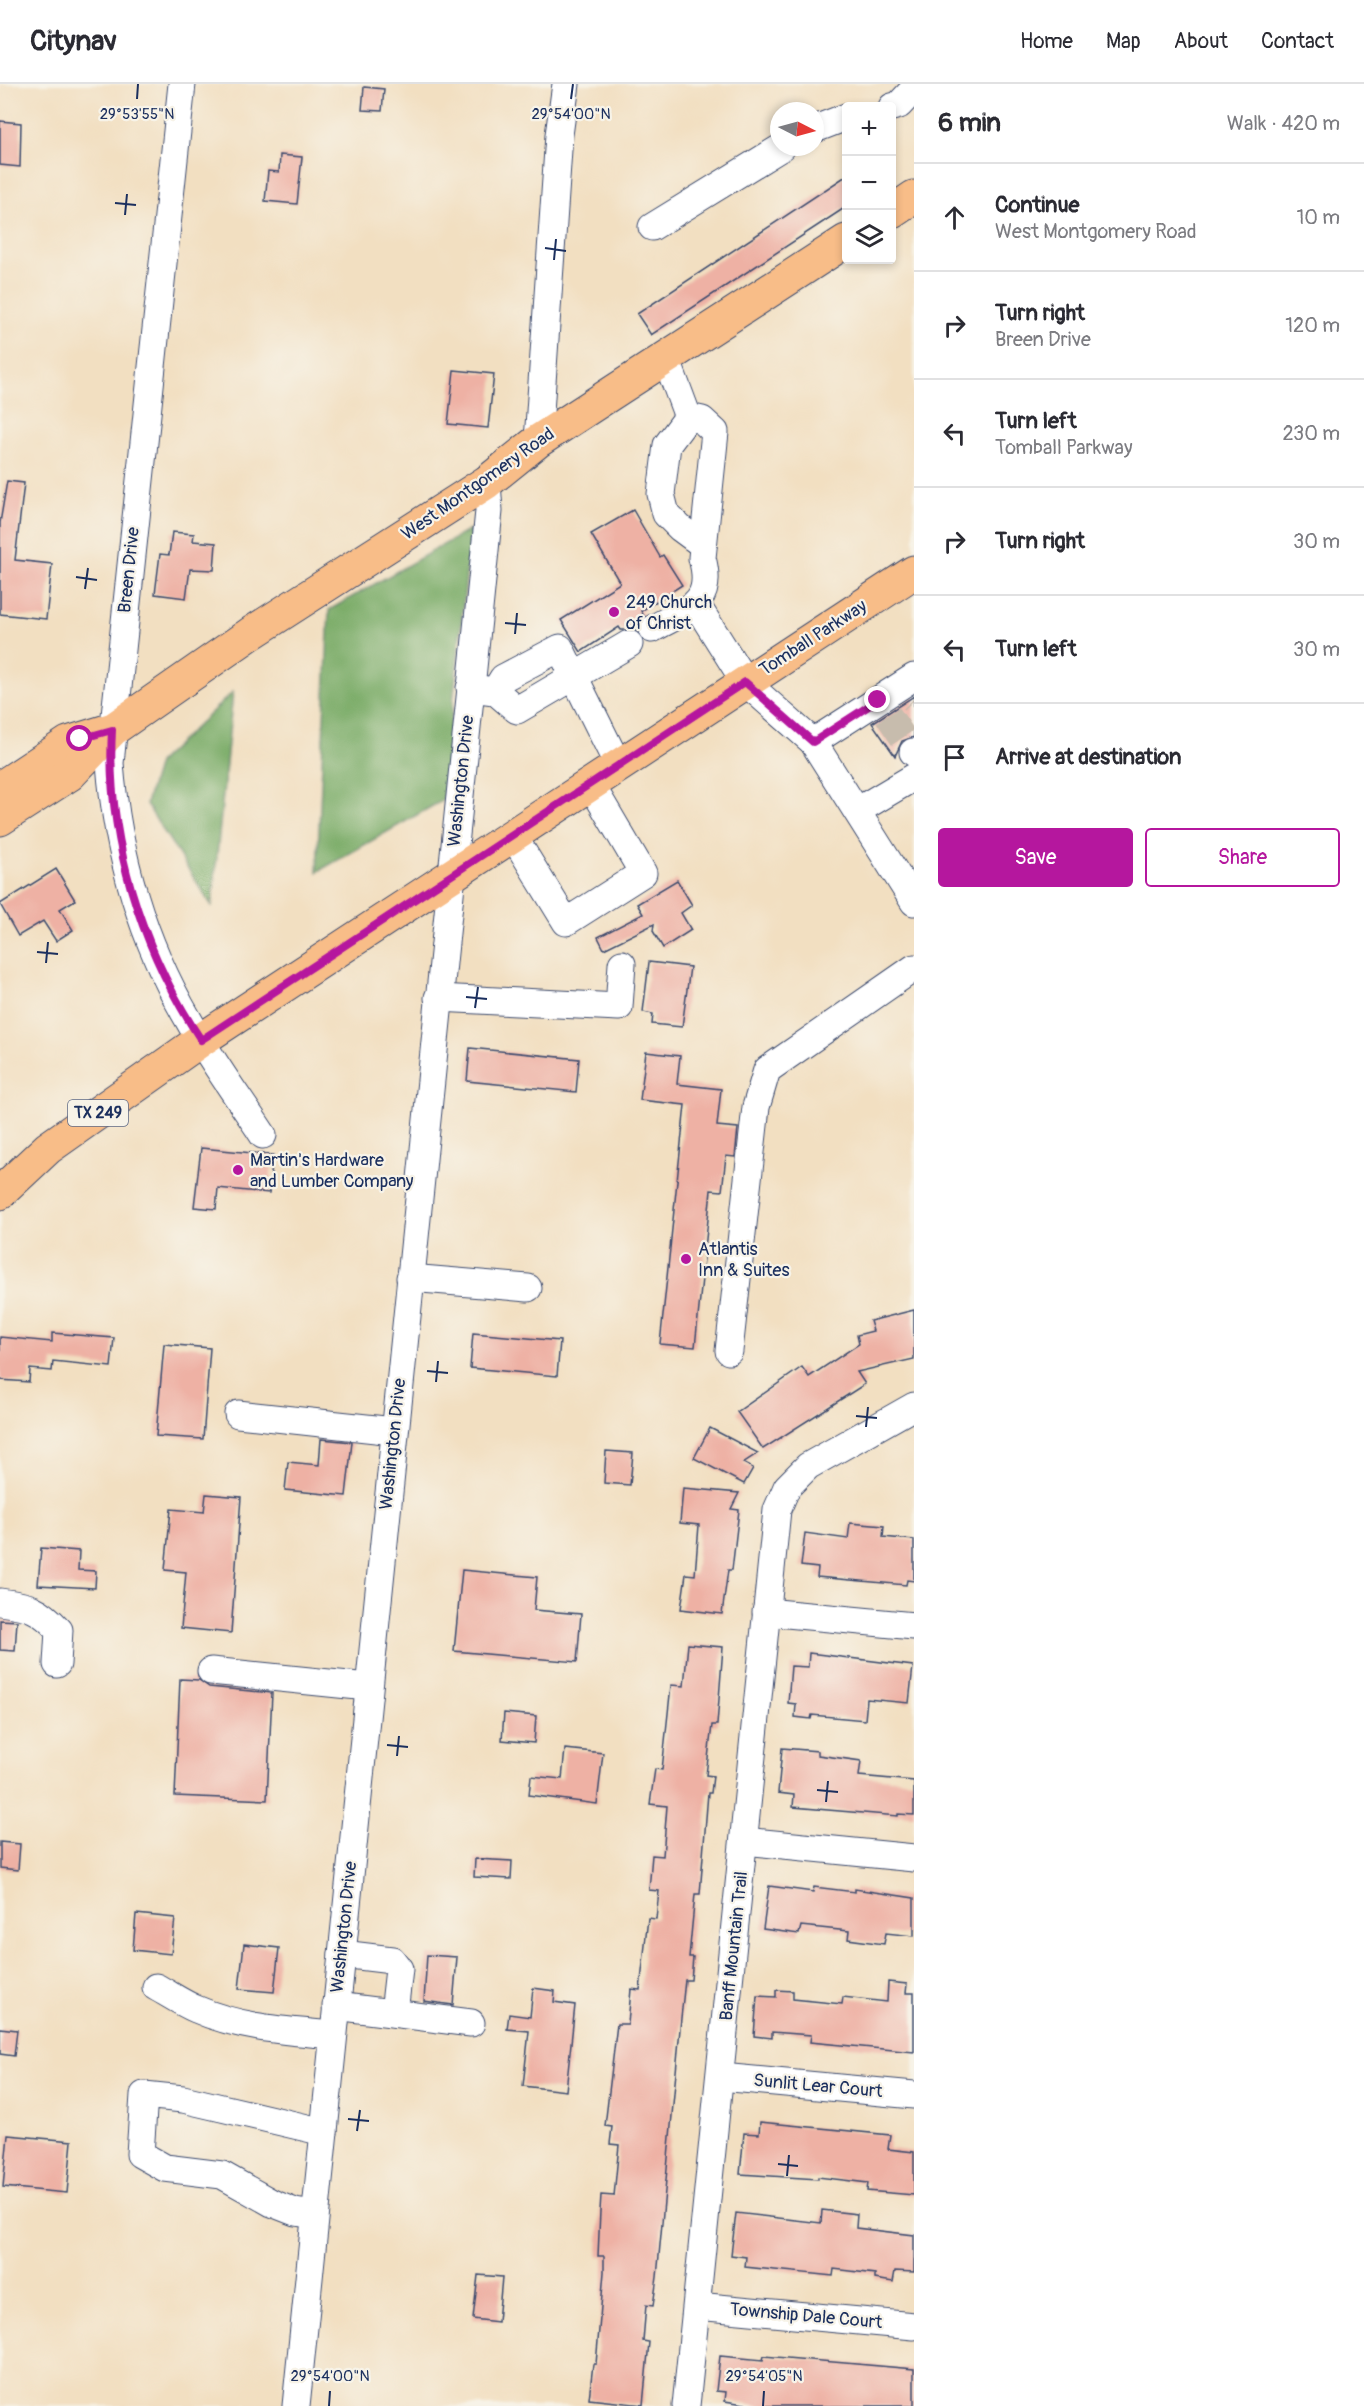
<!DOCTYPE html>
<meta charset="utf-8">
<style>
:root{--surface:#fff;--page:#f7f7f7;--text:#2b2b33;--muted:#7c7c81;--line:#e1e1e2;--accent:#b5179e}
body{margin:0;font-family:Pangolin,sans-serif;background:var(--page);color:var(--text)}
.controls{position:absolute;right:18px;top:18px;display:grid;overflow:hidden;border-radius:6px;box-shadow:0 3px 9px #0003}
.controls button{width:54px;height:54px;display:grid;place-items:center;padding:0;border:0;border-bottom:2px solid var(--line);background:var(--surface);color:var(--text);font:30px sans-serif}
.compass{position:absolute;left:770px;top:18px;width:54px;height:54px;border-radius:50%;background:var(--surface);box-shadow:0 3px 9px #0003;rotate:96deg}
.stop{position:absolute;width:18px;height:18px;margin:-14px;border:4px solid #b5179e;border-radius:50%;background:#fff}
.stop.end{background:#b5179e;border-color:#fff;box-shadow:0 2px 6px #0008}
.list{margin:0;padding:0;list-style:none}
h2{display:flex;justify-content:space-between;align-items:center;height:78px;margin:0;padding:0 24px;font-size:26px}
h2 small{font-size:20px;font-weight:400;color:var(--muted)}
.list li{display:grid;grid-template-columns:39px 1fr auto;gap:18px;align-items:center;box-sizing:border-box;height:108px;padding:0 24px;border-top:2px solid var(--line)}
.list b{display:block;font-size:22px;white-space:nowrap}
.list p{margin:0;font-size:20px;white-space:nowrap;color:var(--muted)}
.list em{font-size:20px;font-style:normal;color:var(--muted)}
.actions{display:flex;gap:12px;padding:18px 24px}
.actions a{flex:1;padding:14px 0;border:2px solid var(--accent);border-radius:6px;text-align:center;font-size:21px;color:var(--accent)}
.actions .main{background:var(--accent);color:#fff}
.icon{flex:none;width:33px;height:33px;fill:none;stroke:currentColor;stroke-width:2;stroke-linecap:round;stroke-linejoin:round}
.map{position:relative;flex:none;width:914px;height:2322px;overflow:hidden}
header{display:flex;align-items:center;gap:36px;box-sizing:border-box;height:84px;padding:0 30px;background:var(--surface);border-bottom:2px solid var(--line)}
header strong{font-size:28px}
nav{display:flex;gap:33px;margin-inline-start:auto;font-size:21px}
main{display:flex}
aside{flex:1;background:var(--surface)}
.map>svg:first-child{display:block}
.forest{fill:#7aac67;stroke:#4a6e62;stroke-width:1.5}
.building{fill:#eeb1a4}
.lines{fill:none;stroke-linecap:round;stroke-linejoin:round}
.minor-tunnel{stroke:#c7bcad;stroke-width:27;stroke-dasharray:27 14;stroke-linecap:butt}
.minor-casing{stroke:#3b496d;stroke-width:29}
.major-casing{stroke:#3b496d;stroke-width:35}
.minor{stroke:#fff;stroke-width:27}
.major{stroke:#f8bd88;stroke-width:33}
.route{stroke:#b5179e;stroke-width:8}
.ticks{fill:none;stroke:#1b2f5e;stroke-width:2}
.poi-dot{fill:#b5179e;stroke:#f7f3e8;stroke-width:2}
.labels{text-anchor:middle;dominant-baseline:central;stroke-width:4.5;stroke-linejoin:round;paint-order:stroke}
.shield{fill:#f7f3e8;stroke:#5d6a87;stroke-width:1.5}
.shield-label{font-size:16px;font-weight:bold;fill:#1b2f5e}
.street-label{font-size:18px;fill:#1b2f5e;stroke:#f7f3e8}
.poi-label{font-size:18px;fill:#1b2f5e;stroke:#f7f3e8;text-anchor:start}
.ticks-label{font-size:15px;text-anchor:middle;fill:#1b2f5e;stroke:#f7f3e8;stroke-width:4.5;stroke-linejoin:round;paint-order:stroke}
</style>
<header>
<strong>Citynav</strong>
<nav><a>Home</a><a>Map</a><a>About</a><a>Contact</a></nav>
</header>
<main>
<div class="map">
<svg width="914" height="2322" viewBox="0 0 914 2322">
<rect width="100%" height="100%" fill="#f7f3e8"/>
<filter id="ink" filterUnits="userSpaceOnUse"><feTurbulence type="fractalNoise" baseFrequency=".0167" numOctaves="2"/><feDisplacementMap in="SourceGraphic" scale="12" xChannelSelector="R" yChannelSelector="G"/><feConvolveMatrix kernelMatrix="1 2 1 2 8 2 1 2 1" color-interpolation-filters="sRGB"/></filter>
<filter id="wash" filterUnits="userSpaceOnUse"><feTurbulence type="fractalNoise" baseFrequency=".008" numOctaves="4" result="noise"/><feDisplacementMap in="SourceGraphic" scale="24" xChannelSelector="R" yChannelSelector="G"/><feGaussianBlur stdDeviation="1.35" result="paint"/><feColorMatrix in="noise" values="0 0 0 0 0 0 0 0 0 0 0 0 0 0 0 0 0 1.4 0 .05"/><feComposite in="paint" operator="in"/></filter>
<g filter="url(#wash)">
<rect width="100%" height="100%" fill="#f2dfc1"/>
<g class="forest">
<path d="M471,445L443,716L317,788L329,526Z"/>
<path d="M233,608L212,822L146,720L158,679Z"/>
</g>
<g id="blocks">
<g class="building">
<path d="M364,3L384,5L382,27L362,26Z"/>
<path d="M0,37L21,39L20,83L0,81Z"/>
<path d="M280,71L302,73L297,120L265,117L268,87L279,88Z"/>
<path d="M846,92V123L651,251L637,230Z"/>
<path d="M454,286L494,290L488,344L448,340Z"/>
<path d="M7,397L24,399L15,476L52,480L46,535L0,530V439Z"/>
<path d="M633,426L660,473L663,471L682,501L641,527L644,532L638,537L637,546H621L619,543L581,568L561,536L620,499L591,450Z"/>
<path d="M172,448L194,450L193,457L216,459L214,486L190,485L186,514L155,510L160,470L169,471Z"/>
<path d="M914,612V653L902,657L895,672L872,639Z"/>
<path d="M56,785L75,816L60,825L73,846L56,857L43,837L18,852L0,820Z"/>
<path d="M677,796L692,821L681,829L691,846L663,864L653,847L654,840L604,865L598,853L643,830L637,820Z"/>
<path d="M649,878L690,883L682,943L652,940L653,930L643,928Z"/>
<path d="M470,964L579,975L576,1008L467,997Z"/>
<path d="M646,968L680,972L677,1000L721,1005L717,1042L738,1044L735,1073L726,1072L722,1107L711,1106L695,1263L660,1260L685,1021L640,1016Z"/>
<path d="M201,1064L273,1071L269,1109L218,1104L216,1125L194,1123Z"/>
<path d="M914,1226V1275L857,1288L865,1300L763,1365L737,1328L802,1283L809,1293L859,1260L857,1251L873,1247L870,1237Z"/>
<path d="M52,1249L114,1254L111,1283L53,1277L52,1287L30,1285L29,1298L0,1296V1253L52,1258Z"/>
<path d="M473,1249L560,1257L557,1292L470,1284Z"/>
<path d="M164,1260L210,1264L203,1355L156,1352Z"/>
<path d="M710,1344L758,1369L743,1379L753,1384L744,1400L694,1374Z"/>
<path d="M321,1355L352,1358L346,1412L285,1406L288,1378L319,1381Z"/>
<path d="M606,1367L633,1369L630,1401L604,1399Z"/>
<path d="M683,1404L739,1409L731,1425L739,1426L732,1486H728L722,1530L681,1525L686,1490L695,1491L699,1441L680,1439Z"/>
<path d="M206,1410L241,1413L231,1549L181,1544L186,1488L165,1486L171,1425L204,1428Z"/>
<path d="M850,1439L884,1442L883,1453L914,1456V1497L907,1496L906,1501L817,1493L818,1484L801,1482L805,1449L848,1455Z"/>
<path d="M41,1464L79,1467L78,1486L96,1487L95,1504L38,1501Z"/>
<path d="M462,1486L537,1493L534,1526L581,1530L577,1578L454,1567Z"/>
<path d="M0,1536L17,1537L15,1567L0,1566Z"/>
<path d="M688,1560L723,1563L717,1641H712L706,1691L713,1692L711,1709H708L700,1810H695L689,1873H693L691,1896H685L681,1934L657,2193L653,2222L646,2221L643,2257L649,2258L643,2321L589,2315L593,2280H596L604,2188V2172H598L600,2127L601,2111L614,2112L619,2061L610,2060L612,2043L605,2042L617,1940H628L631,1905L640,1906L648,1834L656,1835L659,1807L649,1806L652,1771L663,1772L667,1722L650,1720L655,1685L662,1686L671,1601L684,1602Z"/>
<path d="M809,1569L913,1582L909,1619L867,1615L865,1636L812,1631L811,1635L795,1633L796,1620L788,1619L791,1582L808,1583Z"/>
<path d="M180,1595L199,1596L209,1603L272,1609L267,1716L175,1712Z"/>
<path d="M504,1629L536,1632L534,1659L502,1656Z"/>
<path d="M782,1664L818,1667V1671L861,1677L859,1692L914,1697V1731L898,1730V1732L793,1723L794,1711L778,1709Z"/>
<path d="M565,1665L603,1669L597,1720L529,1711L531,1692L562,1695Z"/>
<path d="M0,1758L20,1760L18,1786L0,1784Z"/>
<path d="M475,1775L512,1777L511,1795L474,1793Z"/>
<path d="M769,1802L813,1808L814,1803L855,1808V1805L914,1814V1852L886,1849L884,1860L848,1855L849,1847L801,1842L799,1850L763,1845Z"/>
<path d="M136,1830L175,1834L171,1870L133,1866Z"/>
<path d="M244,1860L279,1864L274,1908L239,1905Z"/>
<path d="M427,1871L457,1873L453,1921L424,1917Z"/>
<path d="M888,1898L907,1900L906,1909H914V1968L810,1958L811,1951L772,1948V1954L754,1952L757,1912L776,1913V1906L793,1907V1915L842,1920L843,1913L887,1918Z"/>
<path d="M533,1904L555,1907L554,1918L575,1921L566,2007L523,2002L529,1947L507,1945L509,1930L530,1933Z"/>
<path d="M0,1944L17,1946L14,1972L0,1970Z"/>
<path d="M760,2038L890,2051L888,2065L914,2068V2111L867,2107L868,2099L818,2093V2095L740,2090L744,2049L759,2050Z"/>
<path d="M8,2051L72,2057L67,2109L3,2103Z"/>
<path d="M822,2126L857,2130L856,2144L914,2151V2188L895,2187L893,2198L875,2195V2190L834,2185L833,2192L745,2183L746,2173L731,2171L736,2129L821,2139Z"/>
<path d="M478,2191L502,2193L498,2238L473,2235Z"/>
<path d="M720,2272L763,2276L764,2272L914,2285V2322H758L725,2317L726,2308L716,2307Z"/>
</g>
</g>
</g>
<g filter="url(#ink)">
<use href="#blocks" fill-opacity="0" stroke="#3b496d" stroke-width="1.5"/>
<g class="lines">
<g class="minor-tunnel">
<path d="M913,615L914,616"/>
<path d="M888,631L913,668"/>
</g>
<defs>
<g id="minor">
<path d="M182,0L110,679C117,770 142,856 188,935C210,975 238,1013 263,1051"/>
<path d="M892,23L899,21L914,5"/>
<path d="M815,45L846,33"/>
<path d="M652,143L782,63"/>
<path d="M666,274L688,333"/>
<path d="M688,333L667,361L661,410L666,430L680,444L703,461"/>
<path d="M538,357L559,51L566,0"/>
<path d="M696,520L745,598L813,658L914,818"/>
<path d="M652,545C687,525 715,521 702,474L715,348L702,336L688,333"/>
<path d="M470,604L495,607L503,594L560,564L618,681"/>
<path d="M495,607L517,626L629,560"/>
<path d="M813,658L914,593"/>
<path d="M913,668L914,669"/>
<path d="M857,727L914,693"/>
<path d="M512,750L566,838L643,789L590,699"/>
<path d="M438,914L619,923L622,880"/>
<path d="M410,1194L528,1204"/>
<path d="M729,1267L756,1023L767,986L914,884"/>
<path d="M238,1330L394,1347"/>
<path d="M0,1518C30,1522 39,1524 59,1546L57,1580"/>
<path d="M766,1528L914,1542"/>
<path d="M211,1587L368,1603"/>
<path d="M744,1757L914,1774"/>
<path d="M342,1870L392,1876L399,1885L394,1929"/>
<path d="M156,1903C169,1910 182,1919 196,1925C239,1944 287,1947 333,1951"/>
<path d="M336,1922L471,1939"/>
<path d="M721,1993L914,2011"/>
<path d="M315,2131L295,2128L272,2119L222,2091L165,2084L140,2070L144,2011L183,2015L324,2048"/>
<path d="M697,2222L914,2242"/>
<path d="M296,2322L489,427L487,398"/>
<path d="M686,2322L777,1426L787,1403L808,1382L914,1322"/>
</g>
<g id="major">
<path d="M892,128L914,113"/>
<path d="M0,704L68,659L110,646"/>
<path d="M0,735L70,690L112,646L250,550L487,398L538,357L846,157"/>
<path d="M0,1109L48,1064L201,956L914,488"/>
</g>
</defs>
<use href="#minor" class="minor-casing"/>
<use href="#major" class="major-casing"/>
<use href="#minor" class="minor"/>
<use href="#major" class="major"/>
</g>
</g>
<g class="lines" filter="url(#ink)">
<path class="route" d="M80,655L112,646C106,754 141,865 201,956L745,598L813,658L878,616"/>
</g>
<path class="ticks" d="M137,15L138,0M571,15L573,0M115,119L136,121M125,131L127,110M545,164L566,167M554,176L556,155M76,493L97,496M85,505L88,484M505,539L526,541M515,550L517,529M37,868L58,870M46,879L48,858M466,913L487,915M475,924L478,903M427,1287L448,1289M436,1298L438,1277M856,1332L877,1334M866,1343L868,1323M387,1661L408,1663M397,1672L399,1652M817,1706L838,1708M826,1718L828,1697M348,2035L369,2037M357,2047L360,2026M778,2080L798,2082M787,2092L789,2071M329,2322L330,2307M763,2322L764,2307"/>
<g class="poi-dot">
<circle cx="614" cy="528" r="6"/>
<circle cx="238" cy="1086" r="6"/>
<circle cx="686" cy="1175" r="6"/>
</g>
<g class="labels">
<rect class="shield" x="68" y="1016" width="60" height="26" rx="4.5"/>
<g class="shield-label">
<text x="98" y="1029">TX 249</text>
</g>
<g class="street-label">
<text transform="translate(478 400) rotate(-35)">West Montgomery Road</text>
<text transform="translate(129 486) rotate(-84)">Breen Drive</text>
<text transform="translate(813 554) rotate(-33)">Tomball Parkway</text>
<text transform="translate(461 697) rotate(-84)">Washington Drive</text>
<text transform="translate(393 1360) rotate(-84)">Washington Drive</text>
<text transform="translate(344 1843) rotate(-84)">Washington Drive</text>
<text transform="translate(734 1862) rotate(-84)">Banff Mountain Trail</text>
<text transform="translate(818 2002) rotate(5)">Sunlit Lear Court</text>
<text transform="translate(806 2232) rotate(5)">Township Dale Court</text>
</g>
<g class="poi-label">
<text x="626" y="518">249 Church<tspan x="626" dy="21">of Christ</tspan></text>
<text x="250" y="1076">Martin's Hardware<tspan x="250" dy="21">and Lumber Company</tspan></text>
<text x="698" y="1165">Atlantis<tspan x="698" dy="21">Inn &amp; Suites</tspan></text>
</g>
</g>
<g class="ticks-label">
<text x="137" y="35">29°53'55"N</text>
<text x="571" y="35">29°54'00"N</text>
<text x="330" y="2297">29°54'00"N</text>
<text x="764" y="2297">29°54'05"N</text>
</g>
</svg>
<div class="controls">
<button>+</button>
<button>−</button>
<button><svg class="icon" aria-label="layers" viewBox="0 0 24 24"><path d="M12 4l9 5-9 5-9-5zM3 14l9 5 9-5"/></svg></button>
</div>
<svg class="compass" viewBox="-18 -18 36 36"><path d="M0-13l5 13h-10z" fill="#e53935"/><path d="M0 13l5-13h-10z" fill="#7c7c81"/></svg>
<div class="stop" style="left:80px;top:655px"></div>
<div class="stop end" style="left:878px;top:616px"></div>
</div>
<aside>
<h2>6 min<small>Walk · 420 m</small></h2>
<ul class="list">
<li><svg class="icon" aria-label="ahead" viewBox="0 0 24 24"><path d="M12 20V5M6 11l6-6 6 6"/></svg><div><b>Continue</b><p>West Montgomery Road</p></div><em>10 m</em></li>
<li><svg class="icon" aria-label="right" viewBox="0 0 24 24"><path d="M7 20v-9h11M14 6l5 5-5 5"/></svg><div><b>Turn right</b><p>Breen Drive</p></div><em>120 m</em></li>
<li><svg class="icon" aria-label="left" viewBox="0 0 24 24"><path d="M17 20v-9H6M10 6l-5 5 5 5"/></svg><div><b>Turn left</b><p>Tomball Parkway</p></div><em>230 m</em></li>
<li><svg class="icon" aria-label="right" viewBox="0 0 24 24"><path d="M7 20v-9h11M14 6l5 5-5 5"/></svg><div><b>Turn right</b></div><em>30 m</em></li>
<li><svg class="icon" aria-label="left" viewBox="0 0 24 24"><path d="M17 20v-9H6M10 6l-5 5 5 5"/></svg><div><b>Turn left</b></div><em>30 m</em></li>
<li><svg class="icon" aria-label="arrive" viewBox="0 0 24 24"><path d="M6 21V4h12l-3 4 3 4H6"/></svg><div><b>Arrive at destination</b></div></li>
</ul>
<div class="actions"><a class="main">Save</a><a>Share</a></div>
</aside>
</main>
